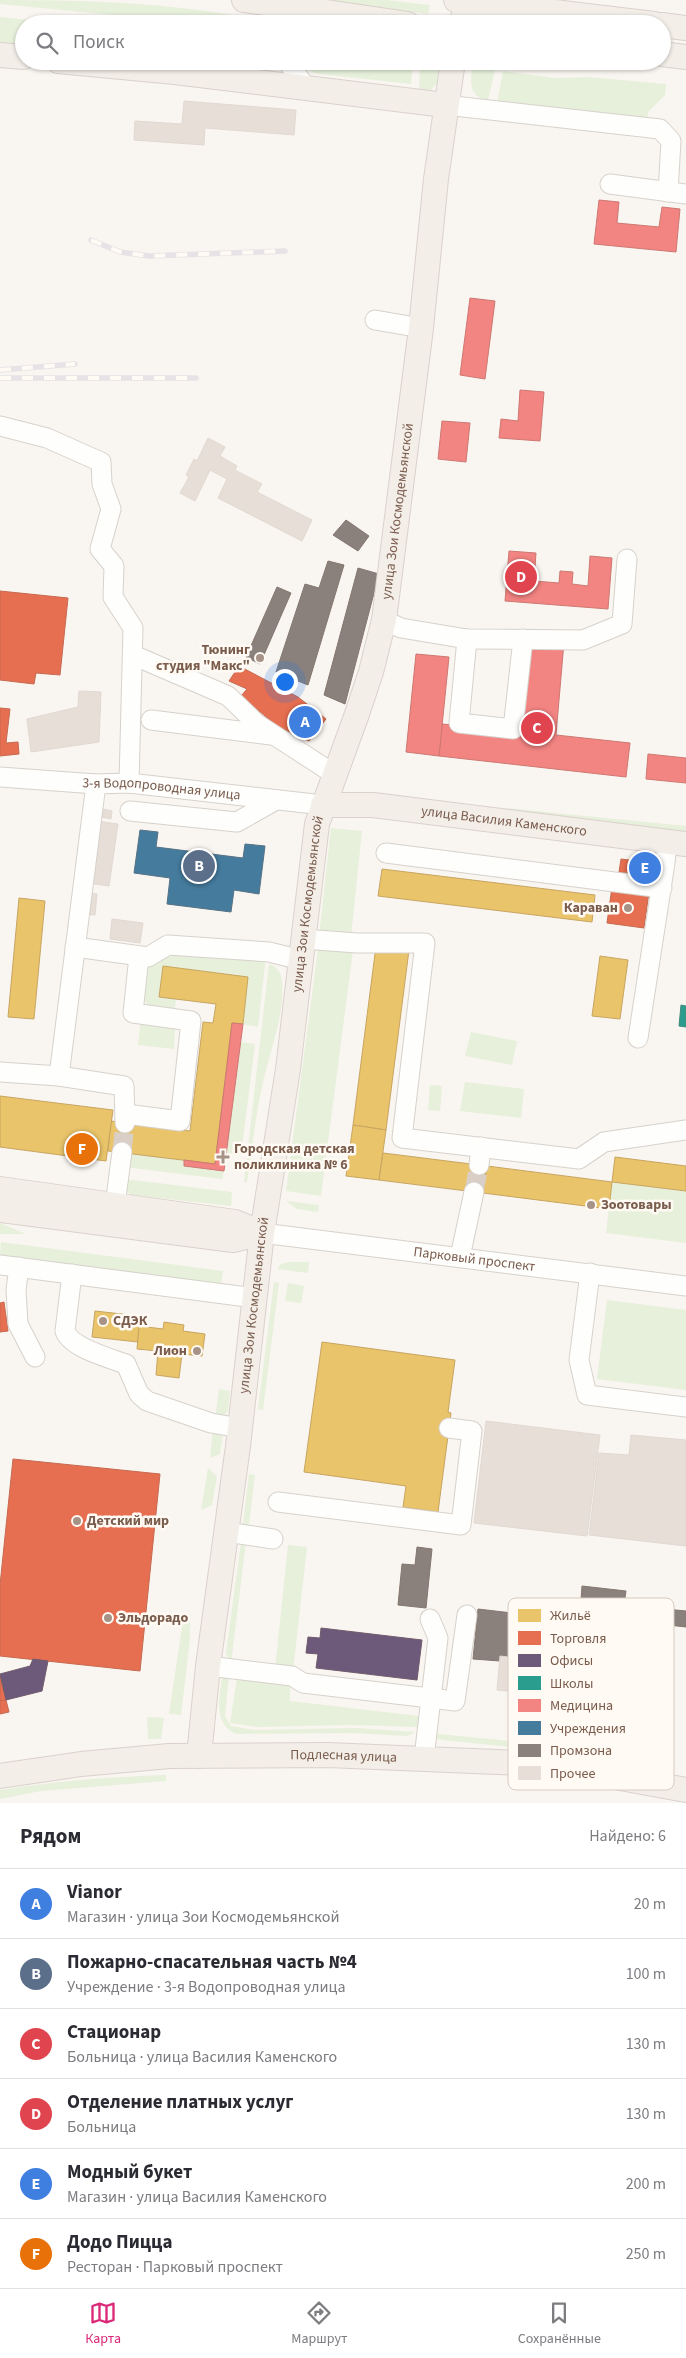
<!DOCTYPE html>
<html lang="ru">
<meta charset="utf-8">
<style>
:root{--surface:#fff;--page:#f2f2f3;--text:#2b2b33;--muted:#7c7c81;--line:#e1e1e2;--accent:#db2777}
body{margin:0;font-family:"Source Sans 3",sans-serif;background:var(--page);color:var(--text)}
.you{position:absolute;left:284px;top:681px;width:18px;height:18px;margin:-12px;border:4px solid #fff;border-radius:50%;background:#1a73e8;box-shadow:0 0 0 8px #1a73e833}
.badge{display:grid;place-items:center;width:32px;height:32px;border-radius:50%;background:var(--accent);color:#fff;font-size:16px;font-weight:700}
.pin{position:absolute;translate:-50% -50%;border:2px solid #fff;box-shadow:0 1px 5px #0006}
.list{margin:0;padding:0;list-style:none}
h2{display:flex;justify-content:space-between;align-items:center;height:65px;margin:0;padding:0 20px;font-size:21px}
h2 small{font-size:16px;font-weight:400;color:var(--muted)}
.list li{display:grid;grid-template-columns:32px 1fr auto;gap:15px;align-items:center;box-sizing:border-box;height:70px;padding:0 20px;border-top:1px solid var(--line)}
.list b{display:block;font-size:19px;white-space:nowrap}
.list p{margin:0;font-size:16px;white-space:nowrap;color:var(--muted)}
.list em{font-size:16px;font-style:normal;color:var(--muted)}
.icon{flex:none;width:28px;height:28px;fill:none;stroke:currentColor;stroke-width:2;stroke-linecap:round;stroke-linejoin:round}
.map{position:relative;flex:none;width:686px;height:1803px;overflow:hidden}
.search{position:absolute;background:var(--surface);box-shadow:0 1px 4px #0004;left:15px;right:15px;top:15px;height:55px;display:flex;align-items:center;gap:12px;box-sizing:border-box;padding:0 18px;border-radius:28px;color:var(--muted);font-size:19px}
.sheet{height:485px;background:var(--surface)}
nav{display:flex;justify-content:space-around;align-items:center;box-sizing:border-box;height:70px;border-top:1px solid var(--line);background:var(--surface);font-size:14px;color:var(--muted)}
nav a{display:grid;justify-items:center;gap:2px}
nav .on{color:var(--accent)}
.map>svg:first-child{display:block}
.green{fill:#e7f0db}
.homes{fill:#e9c46a;stroke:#c8a561}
.shops{fill:#e76f51;stroke:#c66950}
.offices{fill:#6d597a;stroke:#715a6c}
.schools{fill:#2a9d8f;stroke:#428a7b}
.health{fill:#f28482;stroke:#ce7872}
.public{fill:#457b9d;stroke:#557285}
.industry{fill:#8a817c;stroke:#85766e}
.building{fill:#e6ded7;stroke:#e2d8d2}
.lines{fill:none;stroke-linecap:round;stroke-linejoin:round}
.minor-tunnel{stroke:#d9cfc7;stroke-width:19;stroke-dasharray:19 9;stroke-linecap:butt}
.minor-casing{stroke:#d7d1cb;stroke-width:21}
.major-casing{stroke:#dad1cc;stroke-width:26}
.minor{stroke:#fefefd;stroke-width:19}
.major{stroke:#f3eee8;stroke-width:24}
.rail-casing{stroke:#e6e3e7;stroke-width:5.5}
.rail{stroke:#fffaf3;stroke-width:4;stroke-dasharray:11;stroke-linecap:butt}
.poi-dot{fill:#a69286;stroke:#fffaf3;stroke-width:2}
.labels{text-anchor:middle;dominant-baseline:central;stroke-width:5;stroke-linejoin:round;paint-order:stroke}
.street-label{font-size:14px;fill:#7a5c4d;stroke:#fffaf3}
.poi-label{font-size:14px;font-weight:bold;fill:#7a5c4d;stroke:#fffaf3;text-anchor:start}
.key{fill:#fffaf3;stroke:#d7cbc1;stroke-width:1}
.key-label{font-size:14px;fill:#7a5c4d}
</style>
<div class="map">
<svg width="686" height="1803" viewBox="0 0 686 1803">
<rect width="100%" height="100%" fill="#f9f5f0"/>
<g class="green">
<path d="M0,0C93,0 186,3 278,24H206L0,4Z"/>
<path d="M327,0H386L430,5L428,14Z"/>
<path d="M0,17L30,20L29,24H24V48L0,46Z"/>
<path d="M303,61H413L411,84L319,74L312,72Z"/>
<path d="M564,61H622L621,67Z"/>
<path d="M420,64L439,65L437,83L430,91L419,92Z"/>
<path d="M472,69L495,70L488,100C470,97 470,85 472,69Z"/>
<path d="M503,71L555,78L588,77L666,84L665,95L648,112L647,120L497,103Z"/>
<path d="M506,808L686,826V839L513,813Z"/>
<path d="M331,828L362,831L351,937L319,936Z"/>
<path d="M169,946L266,956L258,1027L243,1024L248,977L163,967L159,997L176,999L174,1014L150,1009L144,999L150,957Z"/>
<path d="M318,949L353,950L321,1196L286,1191Z"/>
<path d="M269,964C277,967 281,972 282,981C285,1016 269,1053 262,1087C255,1118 252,1151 247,1182H244Z"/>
<path d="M141,1019L175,1026L174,1049L138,1045Z"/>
<path d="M471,1032L517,1041L512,1065L465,1056Z"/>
<path d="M240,1042L255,1044L241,1155L226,1153Z"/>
<path d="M465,1082L524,1089L521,1118L460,1111Z"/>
<path d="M430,1085L442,1086L440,1111L428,1110Z"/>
<path d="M125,1153L184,1160V1166L224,1171L222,1179L124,1167Z"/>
<path d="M124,1179L232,1192L231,1206L132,1195L126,1191Z"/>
<path d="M612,1182L686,1191V1243L606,1233Z"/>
<path d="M286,1201L319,1205L318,1212L297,1209Z"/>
<path d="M0,1223L26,1234H0Z"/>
<path d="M1,1242L223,1271L221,1285L0,1256Z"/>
<path d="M289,1262H309L308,1273L277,1269L281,1264Z"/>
<path d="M274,1282L279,1283L263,1410L258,1409Z"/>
<path d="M288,1283L304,1286L301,1303L285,1301Z"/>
<path d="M607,1300L686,1310V1390L597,1379Z"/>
<path d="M219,1389L230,1391L228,1410L224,1417L215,1419Z"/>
<path d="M213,1427L223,1434L220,1454L210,1458Z"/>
<path d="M208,1468L217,1476L212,1505L201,1510Z"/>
<path d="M249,1474L255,1475L248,1532L243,1524Z"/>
<path d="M241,1542H246L231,1664L226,1653Z"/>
<path d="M288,1545L307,1547L293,1671L275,1669Z"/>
<path d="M183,1620L190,1621V1639L181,1715L169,1714Z"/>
<path d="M222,1675H229L225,1716L231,1726L254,1730L355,1728L416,1732L407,1736L352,1733L237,1734C212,1725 220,1695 222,1675Z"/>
<path d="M237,1678L290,1683V1701L419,1716L417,1727L351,1725L258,1727L230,1723Z"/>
<path d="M147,1717L164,1718L161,1739H148Z"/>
<path d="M429,1733L603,1750L638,1758L634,1764L532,1749L442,1740L433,1738Z"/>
<path d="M166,1775V1781L41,1791L0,1799V1790C55,1781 110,1777 166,1775Z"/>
</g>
<g class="homes">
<path d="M382,869L595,895L592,922L378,896Z"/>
<path d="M19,898L45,901L34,1019L8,1017Z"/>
<path d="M376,946L409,950L386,1130L353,1125Z"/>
<path d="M600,956L628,960L620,1019L592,1016Z"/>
<path d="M163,966L248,977L243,1024L232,1023L215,1164L108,1151L111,1121L190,1131L203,1022L213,1023L216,1004L159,997Z"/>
<path d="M0,1096L113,1110L106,1161L0,1147Z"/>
<path d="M353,1125L386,1130L379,1180L346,1176Z"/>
<path d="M383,1153L487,1166L483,1193L379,1180Z"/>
<path d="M615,1157L686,1166V1191L612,1182Z"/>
<path d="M487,1166L612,1182L609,1209L483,1193Z"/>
<path d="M95,1311L140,1316L138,1342L92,1337Z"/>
<path d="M164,1322L184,1325L183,1331L205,1334L202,1356L182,1354L179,1378L156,1375L158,1351L137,1349L139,1326L163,1329Z"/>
<path d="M322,1342L455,1360L448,1412L451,1413L438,1512L403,1507L406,1486L304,1472Z"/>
</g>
<g class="shops">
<path d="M0,591L68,598L60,675L36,673L34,684L0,680Z"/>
<path d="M239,666L298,697L326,719L309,741L277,726L241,696L247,689L229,681Z"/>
<path d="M0,708L10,709L6,743L18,742L19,754L0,756Z"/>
<path d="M621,859L653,863L651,876L619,872Z"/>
<path d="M612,887L649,892L644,928L607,923Z"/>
<path d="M4,1302L8,1331L0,1332V1303Z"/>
<path d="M13,1459L160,1474L140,1671L0,1656V1585Z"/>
<path d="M0,1676L6,1700L0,1701Z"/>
<path d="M6,1700L9,1712L0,1714V1701Z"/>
</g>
<g class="offices">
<path d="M321,1628L422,1640L417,1680L316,1668L318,1654L306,1653L308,1637L320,1638Z"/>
<path d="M33,1659L48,1661L42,1691L6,1700L0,1674L30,1666Z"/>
</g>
<path class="schools" d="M681,1005L686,1006V1027L679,1026Z"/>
<g class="health">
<path d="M599,200L619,202L617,223L659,227L662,207L680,209L676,252L594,244Z"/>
<path d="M470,298L495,301L485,379L460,375Z"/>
<path d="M520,390L544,392L540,441L499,438L501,419L518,421Z"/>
<path d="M442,421L470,423L466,462L438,459Z"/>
<path d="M509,551L536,553L534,581L559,583L560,571L573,572L572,584L588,586L590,556L612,558L608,609L505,601Z"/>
<path d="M531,641L564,642L556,735L630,743L626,777L439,756L442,724L519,731Z"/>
<path d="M416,654L449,657L439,756L406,752Z"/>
<path d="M648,754L686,758V783L646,779Z"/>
<path d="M232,1023L243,1024L224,1171L184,1166V1160L215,1164Z"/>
</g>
<path class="public" d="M140,830L158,832L156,847L243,858L245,844L265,846L259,894L234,890L231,912L167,904L170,878L134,873Z"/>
<g class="industry">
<path d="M346,520L369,536L358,551L333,535Z"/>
<path d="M328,561L344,565L308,685L276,672L305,584L319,588Z"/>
<path d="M358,568L379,574L345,704L324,695Z"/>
<path d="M277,587L291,593L260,664L246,657Z"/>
<path d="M417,1547L432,1549L426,1608L398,1605L402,1564L415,1565Z"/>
<path d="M582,1586L626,1591L624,1605L686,1611V1627L598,1617L599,1602L581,1600Z"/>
<path d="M478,1609L563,1619L569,1628L566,1630L526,1626L523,1658L500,1656V1661L473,1659Z"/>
</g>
<g class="building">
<path d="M184,101L296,110L294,135L205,128L204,145L134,140L135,121L182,124Z"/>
<path d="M208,438L225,447L220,456L237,466L235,470L262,484L257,492L312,520L302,541L218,498L227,479L210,470L195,501L180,493L189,477L186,475L194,459L197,461Z"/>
<path d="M79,691L101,692L99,742L31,752L27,719L78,707Z"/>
<path d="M103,809L112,811L111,819L102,817Z"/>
<path d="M96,821L118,824L109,886L88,883Z"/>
<path d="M86,893L97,894L95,915L84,914Z"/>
<path d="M112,919L143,923L140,943L110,939Z"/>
<path d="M486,1421L600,1435L587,1536L474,1523Z"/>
<path d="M631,1435L686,1440V1546L589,1535L599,1453L629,1455Z"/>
<path d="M500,1656L559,1663L557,1681L622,1689L623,1681L640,1683L638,1708L623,1707L622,1722L552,1714V1717L538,1716L539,1712H534L535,1706L520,1704L521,1698H515V1692L497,1690Z"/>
</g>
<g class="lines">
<g class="minor-tunnel">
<path d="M122,1152L125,1123"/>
<path d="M474,1192L479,1165"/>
</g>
<defs>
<g id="minor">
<path d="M287,61L307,89"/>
<path d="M445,105L660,129L671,141L668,192"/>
<path d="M610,184L686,194"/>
<path d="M375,320L421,328"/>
<path d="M0,426L47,438L101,462L102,484L111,509L100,549L114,566L113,597L133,628L129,783"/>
<path d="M384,620L401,628L467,639L583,640L622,624L627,559"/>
<path d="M467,639L459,723L513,729L523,639"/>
<path d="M133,655L228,696L257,724L334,774"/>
<path d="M151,720L271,735"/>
<path id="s1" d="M0,777L96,784L129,783L323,805"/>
<path d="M96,784L59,1076L124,1086L125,1123"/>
<path d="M130,811L237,822L276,800"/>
<path d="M386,853L662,888"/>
<path d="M303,939L357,943H425L402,1138L579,1159L604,1142L686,1130"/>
<path d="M75,947L148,957L168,945L269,952L301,960"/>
<path d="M638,1038L665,863L667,842"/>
<path d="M0,1072L59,1076"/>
<path d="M126,1114L180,1121L191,1021L133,1013L139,956"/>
<path d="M479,1165L481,1147"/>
<path d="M115,1205L122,1152"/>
<path id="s2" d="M262,1233L686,1286"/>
<path d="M460,1257L474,1192"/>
<path d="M0,1265L255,1298"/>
<path d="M19,1267L16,1290L18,1324L35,1357"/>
<path d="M590,1273L579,1360L587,1395L686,1407"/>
<path d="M72,1274L65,1331C71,1348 109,1358 126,1364L139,1394L147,1401L211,1423L240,1428"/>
<path d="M278,1502L461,1525L472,1431L449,1428"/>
<path d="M226,1532L273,1539"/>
<path d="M573,1648L649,1657L660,1667L652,1723L650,1782"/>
<path d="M208,1666L292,1676L303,1683L455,1701L467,1615"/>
<path d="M424,1758L438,1638L430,1619"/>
</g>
<g id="major">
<path d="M244,0L408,24"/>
<path d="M456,0L654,24"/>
<path d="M461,24L468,2"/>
<path d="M662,25L686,28"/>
<path d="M662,54L686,57"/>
<path d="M0,55L24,57"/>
<path d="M58,61L175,72L445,105"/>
<path id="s3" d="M323,805H373L686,844"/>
<path d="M0,1189L235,1222L262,1233"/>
<path d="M0,1210L233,1240L262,1233"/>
<path id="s4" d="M199,1756L208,1666L238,1446L262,1233L288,1069L317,824L357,714L371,672L384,620L421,328L436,179L453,61"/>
<path id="s5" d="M0,1776L81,1764L169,1756L327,1755L544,1764L686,1790"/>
</g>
</defs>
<use href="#minor" class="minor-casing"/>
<use href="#major" class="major-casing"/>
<use href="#minor" class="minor"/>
<use href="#major" class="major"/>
<defs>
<g id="rail">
<path d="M91,240L120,252L149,256L285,251"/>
<path d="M0,370L75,364"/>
<path d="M0,378H196"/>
</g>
</defs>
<use href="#rail" class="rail-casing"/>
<use href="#rail" class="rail"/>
</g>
<g class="poi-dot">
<circle cx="260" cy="658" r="5"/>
<circle cx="628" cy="908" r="5"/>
<path d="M220.5 1149.5h5v5h5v5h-5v5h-5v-5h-5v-5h5z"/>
<circle cx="591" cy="1205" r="5"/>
<circle cx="103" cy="1321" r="5"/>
<circle cx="197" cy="1351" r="5"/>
<circle cx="77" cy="1521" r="5"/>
<circle cx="108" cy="1618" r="5"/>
</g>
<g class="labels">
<g class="street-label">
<text stroke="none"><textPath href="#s4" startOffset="1264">улица Зои Космодемьянской</textPath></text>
<text stroke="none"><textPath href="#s1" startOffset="162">3-я Водопроводная улица</textPath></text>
<text stroke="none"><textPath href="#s3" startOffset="182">улица Василия Каменского</textPath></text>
<text stroke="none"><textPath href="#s4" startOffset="859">улица Зои Космодемьянской</textPath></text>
<text stroke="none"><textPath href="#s2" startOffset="214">Парковый проспект</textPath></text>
<text stroke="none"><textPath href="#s4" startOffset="454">улица Зои Космодемьянской</textPath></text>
<text stroke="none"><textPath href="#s5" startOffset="345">Подлесная улица</textPath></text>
</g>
<g class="poi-label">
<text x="250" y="650" text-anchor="end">Тюнинг<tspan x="250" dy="16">студия "Макс"</tspan></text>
<text x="618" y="908" text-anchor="end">Караван</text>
<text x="234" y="1149">Городская детская<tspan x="234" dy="16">поликлиника № 6</tspan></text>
<text x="601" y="1205">Зоотовары</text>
<text x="113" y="1321">СДЭК</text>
<text x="187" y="1351" text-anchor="end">Лион</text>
<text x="87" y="1521">Детский мир</text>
<text x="118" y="1618">Эльдорадо</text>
</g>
</g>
<rect x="508" y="1598" width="166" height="192" rx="8" class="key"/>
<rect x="518" y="1609" width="23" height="13" fill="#e9c46a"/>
<rect x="518" y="1631" width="23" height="14" fill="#e76f51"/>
<rect x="518" y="1654" width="23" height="13" fill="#6d597a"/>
<rect x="518" y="1676" width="23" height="14" fill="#2a9d8f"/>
<rect x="518" y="1699" width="23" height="13" fill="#f28482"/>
<rect x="518" y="1721" width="23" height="14" fill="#457b9d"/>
<rect x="518" y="1744" width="23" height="13" fill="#8a817c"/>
<rect x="518" y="1766" width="23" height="14" fill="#e6ded7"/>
<g class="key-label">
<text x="550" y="1620">Жильё</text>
<text x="550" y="1643">Торговля</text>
<text x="550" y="1665">Офисы</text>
<text x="550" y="1688">Школы</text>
<text x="550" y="1710">Медицина</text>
<text x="550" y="1733">Учреждения</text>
<text x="550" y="1755">Промзона</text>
<text x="550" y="1778">Прочее</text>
</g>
</svg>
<div class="you"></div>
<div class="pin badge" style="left:305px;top:722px;background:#3f7fe0">A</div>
<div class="pin badge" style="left:199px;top:866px;background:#5c6f8a">B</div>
<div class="pin badge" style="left:537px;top:728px;background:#e0444e">C</div>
<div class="pin badge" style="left:521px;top:577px;background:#e0444e">D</div>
<div class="pin badge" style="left:645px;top:868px;background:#3f7fe0">E</div>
<div class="pin badge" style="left:82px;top:1149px;background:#e8710a">F</div>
<div class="search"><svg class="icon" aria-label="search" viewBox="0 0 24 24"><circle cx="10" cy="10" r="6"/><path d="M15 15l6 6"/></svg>Поиск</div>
</div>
<section class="sheet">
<h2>Рядом<small>Найдено: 6</small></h2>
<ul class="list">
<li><span class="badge" style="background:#3f7fe0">A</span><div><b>Vianor</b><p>Магазин · улица Зои Космодемьянской</p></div><em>20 m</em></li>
<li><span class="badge" style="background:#5c6f8a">B</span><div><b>Пожарно-спасательная часть №4</b><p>Учреждение · 3-я Водопроводная улица</p></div><em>100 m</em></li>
<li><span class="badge" style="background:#e0444e">C</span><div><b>Стационар</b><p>Больница · улица Василия Каменского</p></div><em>130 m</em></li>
<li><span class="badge" style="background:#e0444e">D</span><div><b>Отделение платных услуг</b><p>Больница</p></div><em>130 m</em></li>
<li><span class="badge" style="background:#3f7fe0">E</span><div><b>Модный букет</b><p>Магазин · улица Василия Каменского</p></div><em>200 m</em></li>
<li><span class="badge" style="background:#e8710a">F</span><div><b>Додо Пицца</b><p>Ресторан · Парковый проспект</p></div><em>250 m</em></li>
</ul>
</section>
<nav>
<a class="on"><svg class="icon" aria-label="map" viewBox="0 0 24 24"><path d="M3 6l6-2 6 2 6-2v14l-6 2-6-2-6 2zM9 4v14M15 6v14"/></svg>Карта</a>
<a><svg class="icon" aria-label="directions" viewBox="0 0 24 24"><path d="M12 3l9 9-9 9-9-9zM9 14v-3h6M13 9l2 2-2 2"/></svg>Маршрут</a>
<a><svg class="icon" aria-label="saved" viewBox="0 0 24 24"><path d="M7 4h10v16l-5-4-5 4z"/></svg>Сохранённые</a>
</nav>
